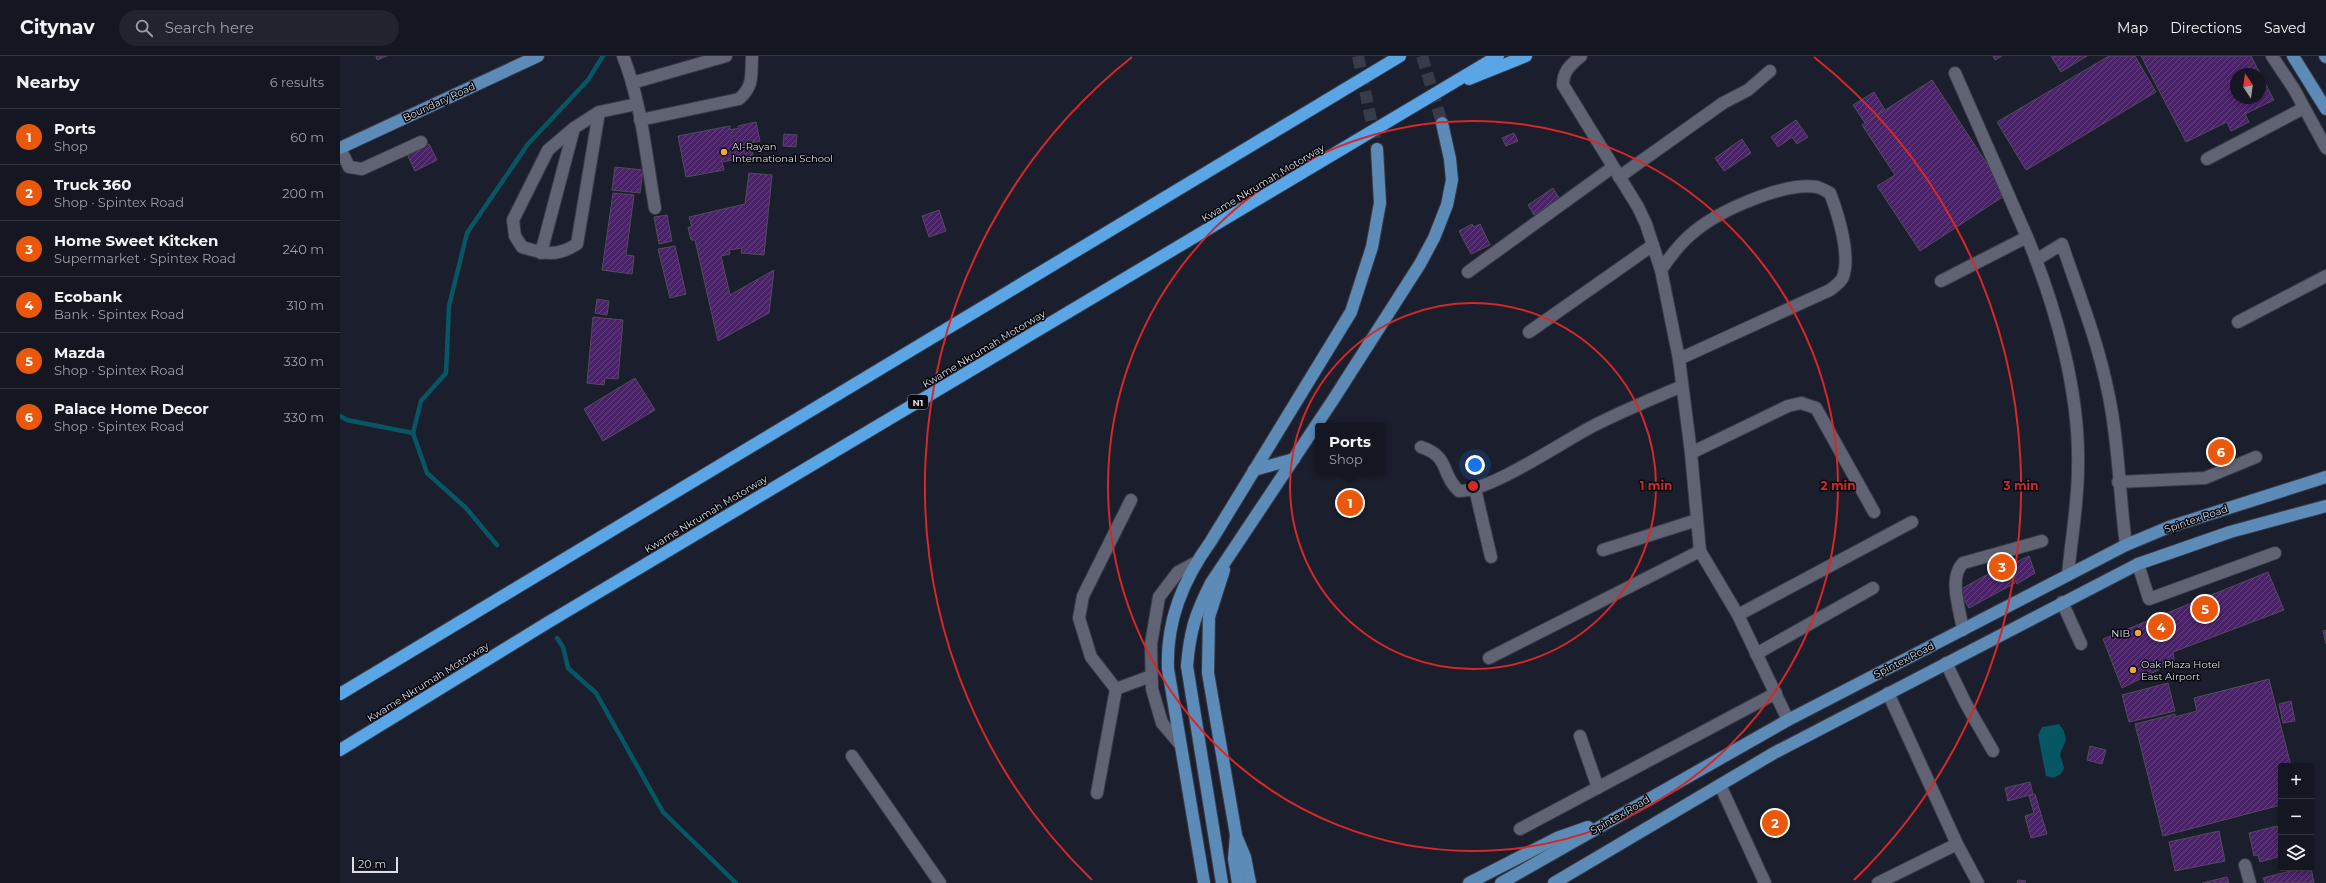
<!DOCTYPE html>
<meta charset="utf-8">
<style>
:root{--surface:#141621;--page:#21232e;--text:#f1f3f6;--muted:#9d9fa5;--line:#33353f;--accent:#ea580c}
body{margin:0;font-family:Montserrat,sans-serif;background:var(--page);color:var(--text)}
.controls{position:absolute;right:12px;bottom:12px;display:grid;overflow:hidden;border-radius:4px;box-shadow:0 2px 6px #0003}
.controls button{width:36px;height:36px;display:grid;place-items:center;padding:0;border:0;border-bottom:1px solid var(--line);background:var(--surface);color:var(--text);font:20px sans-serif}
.compass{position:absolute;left:1890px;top:12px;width:36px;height:36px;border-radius:50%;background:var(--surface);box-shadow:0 2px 6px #0003;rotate:347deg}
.scale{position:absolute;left:12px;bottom:10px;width:46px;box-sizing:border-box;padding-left:4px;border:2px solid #dcdee7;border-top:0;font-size:11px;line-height:14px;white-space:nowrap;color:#dcdee7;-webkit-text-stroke:3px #07080e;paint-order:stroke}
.you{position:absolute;left:1135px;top:409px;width:14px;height:14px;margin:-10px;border:3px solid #fff;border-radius:50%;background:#1a73e8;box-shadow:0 0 0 6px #1a73e833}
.badge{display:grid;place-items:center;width:26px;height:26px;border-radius:50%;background:var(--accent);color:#fff;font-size:13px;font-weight:700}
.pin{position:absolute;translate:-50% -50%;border:2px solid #fff;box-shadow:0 1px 4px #0006}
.popup{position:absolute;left:975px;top:367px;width:70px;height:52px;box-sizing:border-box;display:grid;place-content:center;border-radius:4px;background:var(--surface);filter:drop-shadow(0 1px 3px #0005);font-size:13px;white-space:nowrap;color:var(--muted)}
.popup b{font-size:15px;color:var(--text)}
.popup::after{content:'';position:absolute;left:50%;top:100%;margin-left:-8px;border:8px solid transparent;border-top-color:var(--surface)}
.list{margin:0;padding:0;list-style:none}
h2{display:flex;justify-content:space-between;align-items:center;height:52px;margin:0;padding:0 16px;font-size:17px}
h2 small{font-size:13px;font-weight:400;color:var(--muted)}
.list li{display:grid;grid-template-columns:26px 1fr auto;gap:12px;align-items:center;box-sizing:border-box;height:56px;padding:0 16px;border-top:1px solid var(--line)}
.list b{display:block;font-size:15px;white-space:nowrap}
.list p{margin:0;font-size:13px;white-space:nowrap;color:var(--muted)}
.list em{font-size:13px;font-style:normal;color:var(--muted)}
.icon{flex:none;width:22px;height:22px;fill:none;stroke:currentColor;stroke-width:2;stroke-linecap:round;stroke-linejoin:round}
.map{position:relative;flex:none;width:1986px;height:827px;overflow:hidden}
header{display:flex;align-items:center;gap:24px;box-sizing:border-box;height:56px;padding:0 20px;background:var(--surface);border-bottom:1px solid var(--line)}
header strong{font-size:19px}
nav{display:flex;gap:22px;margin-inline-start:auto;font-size:14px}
.search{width:280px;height:36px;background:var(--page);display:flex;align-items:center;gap:10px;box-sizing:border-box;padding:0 14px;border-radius:22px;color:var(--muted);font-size:15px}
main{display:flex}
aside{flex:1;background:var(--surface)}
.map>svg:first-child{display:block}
.water{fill:#065664}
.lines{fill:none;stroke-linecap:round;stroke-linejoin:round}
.stream{stroke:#065664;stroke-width:4.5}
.building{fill:url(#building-hatch);stroke:#534b5b;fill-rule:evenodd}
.major-tunnel{stroke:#383b48;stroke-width:12;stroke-dasharray:12 6;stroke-linecap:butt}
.minor-casing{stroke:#393b47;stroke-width:14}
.major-casing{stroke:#393b47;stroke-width:14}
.highway-casing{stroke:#393b47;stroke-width:14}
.minor{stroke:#606374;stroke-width:12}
.major{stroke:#5c8bb8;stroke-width:12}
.highway{stroke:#59a5e5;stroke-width:12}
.ring{fill:none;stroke:#d62828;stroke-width:2}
.poi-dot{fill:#eda83c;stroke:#07080e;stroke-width:1.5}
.labels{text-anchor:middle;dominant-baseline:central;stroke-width:3;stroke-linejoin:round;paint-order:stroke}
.shield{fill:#07080e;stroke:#9c9ea6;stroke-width:1}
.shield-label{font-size:9px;font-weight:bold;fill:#dcdee7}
.street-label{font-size:10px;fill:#dcdee7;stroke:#07080e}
.poi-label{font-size:10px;fill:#dcdee7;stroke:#07080e;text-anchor:start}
.centre{fill:#d62828;stroke:#07080e;stroke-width:2}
.ring-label{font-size:12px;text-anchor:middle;font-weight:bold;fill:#d62828;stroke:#07080e;stroke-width:3;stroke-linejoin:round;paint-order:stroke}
</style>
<header>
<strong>Citynav</strong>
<div class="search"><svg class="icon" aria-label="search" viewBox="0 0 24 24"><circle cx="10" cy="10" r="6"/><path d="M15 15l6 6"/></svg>Search here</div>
<nav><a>Map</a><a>Directions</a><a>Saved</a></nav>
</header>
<main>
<aside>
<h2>Nearby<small>6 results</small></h2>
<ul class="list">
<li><span class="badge">1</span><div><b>Ports</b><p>Shop</p></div><em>60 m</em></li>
<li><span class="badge">2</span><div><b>Truck 360</b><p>Shop · Spintex Road</p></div><em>200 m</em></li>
<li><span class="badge">3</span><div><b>Home Sweet Kitcken</b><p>Supermarket · Spintex Road</p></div><em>240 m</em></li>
<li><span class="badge">4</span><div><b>Ecobank</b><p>Bank · Spintex Road</p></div><em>310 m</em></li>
<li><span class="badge">5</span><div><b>Mazda</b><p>Shop · Spintex Road</p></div><em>330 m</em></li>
<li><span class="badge">6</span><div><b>Palace Home Decor</b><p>Shop · Spintex Road</p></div><em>330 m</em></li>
</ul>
</aside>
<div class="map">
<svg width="1986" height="827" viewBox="0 0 1986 827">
<defs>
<pattern id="building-hatch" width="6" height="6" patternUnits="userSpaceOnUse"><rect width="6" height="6" fill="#4a2267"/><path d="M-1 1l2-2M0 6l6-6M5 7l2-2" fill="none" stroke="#64427d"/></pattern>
</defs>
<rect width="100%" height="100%" fill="#1b1e2c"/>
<path class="water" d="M1719,668L1724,675L1726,684L1720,698L1724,712L1721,718L1713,722L1706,720L1698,679L1702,671Z"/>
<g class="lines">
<g class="stream">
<path d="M0,360L7,364L73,377L87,417L126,452L157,489"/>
<path d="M73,377L81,345L106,317L109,250L127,177L188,88L248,24L263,0"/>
<path d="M217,582L223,591L228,612L256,637L323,756L396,827"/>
</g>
</g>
<g class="building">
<path d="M36,0H47L37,4Z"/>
<path d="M1653,0H1662L1655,4Z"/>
<path d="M1711,0H1747L1721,16Z"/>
<path d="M1769,0H1795L1816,36L1686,114L1657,66Z"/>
<path d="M1801,0H1911L1934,44L1905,58L1909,66L1891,75L1887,66L1846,86ZM1896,18H1920V42H1896Z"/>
<path d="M1592,24L1667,138L1580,195L1537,130L1555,119L1522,69Z"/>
<path d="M1534,36L1545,54L1525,67L1513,49Z"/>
<path d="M1456,64L1468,81L1457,88L1452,81L1438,91L1431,81Z"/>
<path d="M416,66L420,85L410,87L413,100L382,106L384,114L346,121L338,80L390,70V74L399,72L398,70Z"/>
<path d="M1174,77L1178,85L1166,90L1162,82Z"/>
<path d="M444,78L457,79L456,91L443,90Z"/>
<path d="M1402,83L1411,97L1384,115L1375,102Z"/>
<path d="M89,88L97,104L75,115L67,98Z"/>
<path d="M275,111L303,114L300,137L272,134Z"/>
<path d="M409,117L432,119L424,199L401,197L402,192L389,194L390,198L381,200L390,239L434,214L429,257L378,285L355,184H351L348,171H352L349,161L405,148Z"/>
<path d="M1213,132L1219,142L1194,159L1188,149Z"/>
<path d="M273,137L294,139L286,199L294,200L292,218L262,214Z"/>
<path d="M599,154L606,175L589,181L582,160Z"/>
<path d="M327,159L332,185L319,188L314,161Z"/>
<path d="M1132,168L1134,171L1140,168L1150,189L1131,198L1119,175Z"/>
<path d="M335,190L346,238L330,242L318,193Z"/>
<path d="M257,243L269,245L267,259L255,257Z"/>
<path d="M253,261L283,264L278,323L265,322L264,329L247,327Z"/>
<path d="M295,322L315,354L263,385L244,353Z"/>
<path d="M1689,500L1695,517L1677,528L1668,510Z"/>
<path d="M1665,509L1675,527L1629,552L1619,534Z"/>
<path d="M1928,516L1944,554L1833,596L1834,606L1782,632L1763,583Z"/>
<path d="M1986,574V588L1983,575Z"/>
<path d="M1929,623L1951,710H1941V749L1823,780L1795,668L1835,658V661L1857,655L1854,642Z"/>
<path d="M1828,627L1835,655L1789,666L1782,639Z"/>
<path d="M1951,645L1955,665L1943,667L1939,648Z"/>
<path d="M1750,690L1766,694L1762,708L1747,704Z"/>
<path d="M1690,726L1693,738L1668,745L1665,732Z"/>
<path d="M1695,738L1707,778L1691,782L1685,760L1694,757L1689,740Z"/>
<path d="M1937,770L1938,773L1941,772V800L1920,806L1918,799L1914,800L1909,777Z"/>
<path d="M1879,775L1885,805L1835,815L1829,786Z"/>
<path d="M1962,812H1971L1974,827H1925L1923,822Z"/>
<path d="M1887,821L1889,827H1862Z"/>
<path d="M1678,824L1686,825L1685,827H1677Z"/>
</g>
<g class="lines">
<g class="major-tunnel">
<path d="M1018,0L1037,93"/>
<path d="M1082,0L1102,67"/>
</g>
<defs>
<g id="minor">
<path d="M283,0C302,48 306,101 315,152"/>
<path d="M1241,0C1231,9 1223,14 1223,29L1298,151L1306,168L1321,214L1339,303L1351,397L1360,495L1398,559L1448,664"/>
<path d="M1932,0L1954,33L1986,92"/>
<path d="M1615,17L1687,181"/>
<path d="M292,27L386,0"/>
<path d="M259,56L237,188C217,201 204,198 182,191L175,180L173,164L208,94L234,72L259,56L297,48"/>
<path d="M300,64L399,43C414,30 411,19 412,0"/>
<path d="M0,92L9,111L22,113L81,86"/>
<path d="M1867,103L1964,52"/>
<path d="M1279,121L1383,47L1408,34L1430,15"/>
<path d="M201,197L234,72"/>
<path d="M1696,204L1722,188C1738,236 1758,285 1768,336C1779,386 1779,438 1786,489"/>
<path d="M1321,214C1331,199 1341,186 1355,175C1381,154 1443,126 1477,131C1481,132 1486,135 1490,137C1498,158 1511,199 1503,221C1501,226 1494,231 1490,234L1339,303"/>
<path d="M1128,216L1273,111"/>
<path d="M1601,225L1687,181C1716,251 1740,337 1738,412C1738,448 1731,484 1728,519"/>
<path d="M1898,266L1986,220"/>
<path d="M1189,276L1313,189"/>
<path d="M1081,391C1111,401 1100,418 1119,435C1151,435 1222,386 1253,370C1282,355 1312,343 1342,330"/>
<path d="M1351,397L1448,350L1461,347L1476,352L1534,456"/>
<path d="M1778,426L1865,422L1916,401"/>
<path d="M1135,433L1151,501"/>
<path d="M1263,494L1357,464"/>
<path d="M1798,508L1809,543L1935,497"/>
<path d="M1722,546L1741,588"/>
<path d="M1398,559L1572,466"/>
<path d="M1623,574C1620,554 1608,522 1623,507L1702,485"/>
<path d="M1416,598L1533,532"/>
<path d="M1149,602L1360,495"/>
<path d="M1606,607L1626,648L1653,695"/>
<path d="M776,633L751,601L739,562L743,540L791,444"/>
<path d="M1548,637L1617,788L1638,827"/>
<path d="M1240,680L1258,732"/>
<path d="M839,687L822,667L812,633L811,588L819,541L838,516L855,507"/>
<path d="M512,700L600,827"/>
<path d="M1380,729L1425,827"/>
<path d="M757,737L776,633L811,620"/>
<path d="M1180,773L1436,637"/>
<path d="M1905,809L1910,827"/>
<path d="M1538,827L1617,788"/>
</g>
<g id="major">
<path d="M1953,0L1986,53"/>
<path d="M1985,0L1986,1"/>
<path d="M0,92L198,0"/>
<path d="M914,414L954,403"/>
<path d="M884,514L869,561L868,617L896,779L894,803L898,827"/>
<path d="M897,782L905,801L910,827"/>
<path d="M864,827L828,613C826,565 843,524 871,485L1011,256L1032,191L1040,147L1037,93"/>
<path d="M882,827L847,610C850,574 855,559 871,527L993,344L1080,208L1094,182L1107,149L1112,124L1110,103L1102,67"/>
<path d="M1129,827L1217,782L1248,771"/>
<path d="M1161,827L1448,664L1786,489L1829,471L1986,421"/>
<path d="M1214,827L1434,697L1798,508L1890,476L1986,450"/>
</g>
<g id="highway">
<path d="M1129,23L1186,0"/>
<path d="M0,638L1060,0"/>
<path d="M0,694L207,567L1158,0"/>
</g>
</defs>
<use href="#minor" class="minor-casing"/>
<use href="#major" class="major-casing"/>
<use href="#highway" class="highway-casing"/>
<use href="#minor" class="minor"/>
<use href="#major" class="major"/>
<use href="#highway" class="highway"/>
</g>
<g class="ring">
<circle cx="1133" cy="430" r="183"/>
<circle cx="1133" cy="430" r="365"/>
<path d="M752 824A548 548 0 0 1 792 1M1474 1A548 548 0 0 1 1514 824"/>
</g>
<g class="poi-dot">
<circle cx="384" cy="96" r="4"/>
<circle cx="1798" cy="577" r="4"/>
<circle cx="1793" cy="614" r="4"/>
</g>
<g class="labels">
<rect class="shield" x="568" y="339" width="20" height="14" rx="3"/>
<g class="shield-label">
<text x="578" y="346">N1</text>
</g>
<g class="street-label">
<text transform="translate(99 46) rotate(-25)">Boundary Road</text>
<text transform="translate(923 127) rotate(-31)">Kwame Nkrumah Motorway</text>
<text transform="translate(644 293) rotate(-31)">Kwame Nkrumah Motorway</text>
<text transform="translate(366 458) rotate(-31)">Kwame Nkrumah Motorway</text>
<text transform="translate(1856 463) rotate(-19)">Spintex Road</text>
<text transform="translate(1564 604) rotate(-27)">Spintex Road</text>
<text transform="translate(88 626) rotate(-32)">Kwame Nkrumah Motorway</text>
<text transform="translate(1280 759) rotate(-30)">Spintex Road</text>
</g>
<g class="poi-label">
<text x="392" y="90">Al-Rayan<tspan x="392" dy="12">International School</tspan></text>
<text x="1790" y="577" text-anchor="end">NIB</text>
<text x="1801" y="608">Oak Plaza Hotel<tspan x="1801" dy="12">East Airport</tspan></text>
</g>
</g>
<circle cx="1133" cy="430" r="6" class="centre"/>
<g class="ring-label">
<text x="1316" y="434">1 min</text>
<text x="1498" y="434">2 min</text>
<text x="1681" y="434">3 min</text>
</g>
</svg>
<div class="controls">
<button>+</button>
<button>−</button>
<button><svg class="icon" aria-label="layers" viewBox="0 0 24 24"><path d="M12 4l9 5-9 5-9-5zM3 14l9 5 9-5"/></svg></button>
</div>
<svg class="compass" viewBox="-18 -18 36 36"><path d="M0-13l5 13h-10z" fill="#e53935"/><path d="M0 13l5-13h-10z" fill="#9d9fa5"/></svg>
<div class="scale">20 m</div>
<div class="you"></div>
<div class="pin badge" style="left:1010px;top:447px">1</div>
<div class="popup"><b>Ports</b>Shop</div>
<div class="pin badge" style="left:1435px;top:767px">2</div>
<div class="pin badge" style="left:1662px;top:511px">3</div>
<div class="pin badge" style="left:1821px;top:571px">4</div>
<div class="pin badge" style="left:1865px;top:553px">5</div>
<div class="pin badge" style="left:1881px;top:396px">6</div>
</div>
</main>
